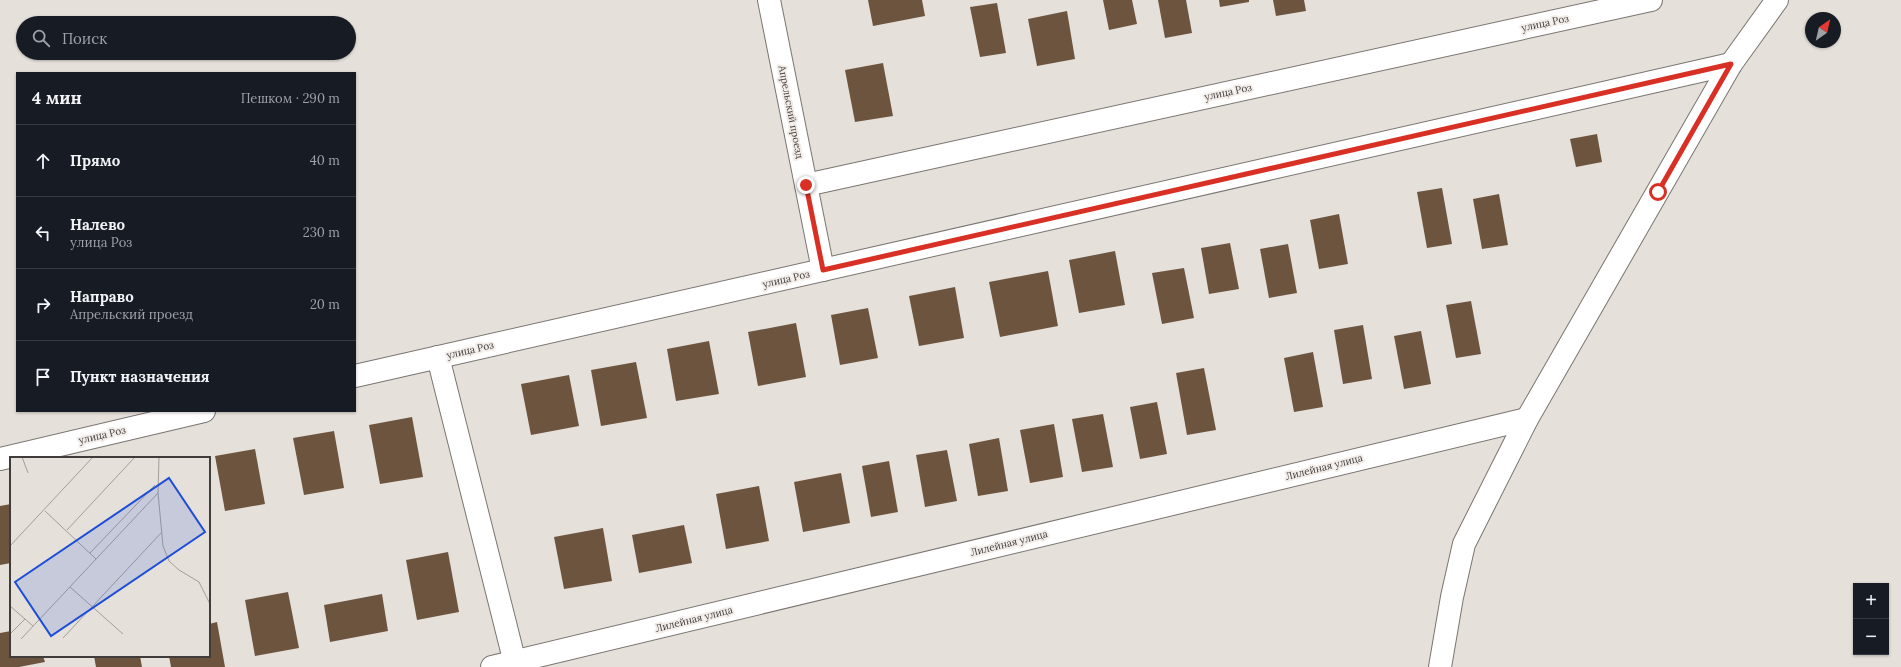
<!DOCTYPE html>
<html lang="ru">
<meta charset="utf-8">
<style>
:root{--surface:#171b24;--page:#20242c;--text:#f1f3f6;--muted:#9ea1a6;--line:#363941}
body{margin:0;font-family:Lora,serif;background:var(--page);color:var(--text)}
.controls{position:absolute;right:12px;bottom:12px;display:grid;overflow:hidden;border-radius:0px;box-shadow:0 1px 3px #0004}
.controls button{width:36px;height:36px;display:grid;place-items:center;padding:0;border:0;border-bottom:1px solid var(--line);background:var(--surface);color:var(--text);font:20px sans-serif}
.compass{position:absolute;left:1805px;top:12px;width:36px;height:36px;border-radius:50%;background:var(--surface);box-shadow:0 1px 3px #0004;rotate:34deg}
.stop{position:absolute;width:12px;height:12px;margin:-9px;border:3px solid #d93025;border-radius:50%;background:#fff}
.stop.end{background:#d93025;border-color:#fff;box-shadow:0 1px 4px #0008}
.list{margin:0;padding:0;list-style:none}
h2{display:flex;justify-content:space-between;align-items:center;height:52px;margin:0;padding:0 16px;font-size:17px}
h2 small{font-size:13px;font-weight:400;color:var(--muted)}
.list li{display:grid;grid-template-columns:26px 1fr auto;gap:12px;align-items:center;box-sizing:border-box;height:72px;padding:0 16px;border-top:1px solid var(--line)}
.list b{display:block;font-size:15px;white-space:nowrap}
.list p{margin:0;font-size:13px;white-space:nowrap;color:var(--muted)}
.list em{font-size:13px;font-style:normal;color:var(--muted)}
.icon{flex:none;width:22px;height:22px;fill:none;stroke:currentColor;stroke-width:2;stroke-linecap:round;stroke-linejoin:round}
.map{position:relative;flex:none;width:1901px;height:667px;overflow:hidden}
.search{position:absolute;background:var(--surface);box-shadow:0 1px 3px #0004;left:16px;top:16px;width:340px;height:44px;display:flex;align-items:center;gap:10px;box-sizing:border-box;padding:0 14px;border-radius:22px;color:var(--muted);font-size:15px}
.panel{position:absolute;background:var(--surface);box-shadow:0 1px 3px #0004;left:16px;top:72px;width:340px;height:340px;border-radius:0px}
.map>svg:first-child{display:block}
.building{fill:#6d543f}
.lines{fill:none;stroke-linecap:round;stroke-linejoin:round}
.street-casing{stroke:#7a7571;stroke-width:24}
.street{stroke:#fff;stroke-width:22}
.route{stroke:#d93025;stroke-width:5}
.labels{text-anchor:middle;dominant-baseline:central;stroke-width:4;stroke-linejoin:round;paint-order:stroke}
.street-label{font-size:10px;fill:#3f3c3b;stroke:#f3ede9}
.inset-road{fill:none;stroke:#a39e9b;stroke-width:1}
.view{fill:#1d4ed8;fill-opacity:0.15;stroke:#1d4ed8;stroke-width:2}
.inset-edge{fill:none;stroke:#3f3c3b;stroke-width:2}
</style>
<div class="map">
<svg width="1901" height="667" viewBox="0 0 1901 667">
<rect width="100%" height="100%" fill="#e6e0db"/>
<g class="building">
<path d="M868,0H922L925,16L873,26Z"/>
<path d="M1103,0H1132L1137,24L1109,30Z"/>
<path d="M1158,0H1186L1192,33L1165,38Z"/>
<path d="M1219,0H1249V2L1220,7Z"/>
<path d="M1273,0H1304L1306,11L1276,16Z"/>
<path d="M997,3L1006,53L980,57L970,7Z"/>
<path d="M1067,11L1075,59L1037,66L1028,19Z"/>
<path d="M883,63L893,116L855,122L845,70Z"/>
<path d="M1597,134L1602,162L1576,167L1570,139Z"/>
<path d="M1442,188L1452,244L1427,248L1417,192Z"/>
<path d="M1499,194L1508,245L1482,249L1473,199Z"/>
<path d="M1339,214L1348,264L1319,269L1310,220Z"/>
<path d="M1230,243L1239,289L1209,294L1201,248Z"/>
<path d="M1288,244L1297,293L1269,298L1260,249Z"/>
<path d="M1115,251L1125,305L1079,313L1069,260Z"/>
<path d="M1184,268L1194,318L1162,324L1152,273Z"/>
<path d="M1048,271L1058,326L1000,337L989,282Z"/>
<path d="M955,287L964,338L919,346L909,296Z"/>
<path d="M1471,301L1481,354L1456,358L1446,305Z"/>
<path d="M868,308L878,358L840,365L831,315Z"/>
<path d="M796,323L806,377L758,386L748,332Z"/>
<path d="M1363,325L1372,379L1343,384L1334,330Z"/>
<path d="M1421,331L1431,384L1404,389L1394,336Z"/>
<path d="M709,341L719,394L676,401L667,349Z"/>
<path d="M1313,352L1323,407L1294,412L1284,358Z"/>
<path d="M636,362L647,418L601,426L591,370Z"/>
<path d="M1204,368L1216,430L1187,435L1176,373Z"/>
<path d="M569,375L579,426L531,435L521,384Z"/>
<path d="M1157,402L1167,454L1140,459L1130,407Z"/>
<path d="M1103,414L1113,467L1082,472L1072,419Z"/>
<path d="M412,417L423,477L380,484L369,425Z"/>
<path d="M1054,424L1063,477L1030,483L1020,430Z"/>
<path d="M334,431L344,488L304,495L293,438Z"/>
<path d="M999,438L1008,491L978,496L969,444Z"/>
<path d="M255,449L265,504L225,511L215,456Z"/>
<path d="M947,450L957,501L925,507L916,455Z"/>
<path d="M889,461L898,512L871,517L862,466Z"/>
<path d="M841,473L850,523L803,532L794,482Z"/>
<path d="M759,486L769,541L726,549L716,494Z"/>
<path d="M11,504V563L0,565V506Z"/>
<path d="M684,525L692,563L639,573L632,535Z"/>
<path d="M603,528L612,581L564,589L554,537Z"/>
<path d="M448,552L459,612L417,620L406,560Z"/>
<path d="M288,592L299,648L255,656L245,600Z"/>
<path d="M382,594L388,631L330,642L324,605Z"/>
<path d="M217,622L225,667H171L169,656H209V624Z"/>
<path d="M11,631V656H43L45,662L19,667H0V633Z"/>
<path d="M94,656H140L142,667H96Z"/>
</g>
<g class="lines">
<defs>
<g id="street">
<path d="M769,0L823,270"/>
<path d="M806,185L1651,0"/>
<path d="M438,357L516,667"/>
<path d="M355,376L1731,64"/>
<path d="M0,459L204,411"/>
<path d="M492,667L1527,419"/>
<path d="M1440,667L1452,597L1464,544L1527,419L1731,64L1777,0"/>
</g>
</defs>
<use href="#street" class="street-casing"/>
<use href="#street" class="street"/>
</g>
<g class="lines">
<path class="route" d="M806,185L823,270L1731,64L1658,192"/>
</g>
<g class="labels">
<g class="street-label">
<text transform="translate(1545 23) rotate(-12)">улица Роз</text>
<text transform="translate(1228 92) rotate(-12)">улица Роз</text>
<text transform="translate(791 112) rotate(79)">Апрельский проезд</text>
<text transform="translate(786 279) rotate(-13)">улица Роз</text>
<text transform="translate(470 350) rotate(-13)">улица Роз</text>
<text transform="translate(102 435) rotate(-13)">улица Роз</text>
<text transform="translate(1324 467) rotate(-14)">Лилейная улица</text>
<text transform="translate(1009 543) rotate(-14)">Лилейная улица</text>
<text transform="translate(694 619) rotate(-14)">Лилейная улица</text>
</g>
</g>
<g transform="translate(10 457)">
<rect width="200" height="200" fill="#e6e0db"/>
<path class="inset-road" d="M12,0L18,16M149,0L148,36L153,89L159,104L169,113L189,125L200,147M35,54L86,102M57,73L125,0M0,89L83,0M80,96L145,28M60,130L113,177M0,149L23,169M0,177L15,162M53,181L151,76M11,182L148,36"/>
<path class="view" d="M159,21L195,75L41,179L5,125Z"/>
<rect width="200" height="200" class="inset-edge"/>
</g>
</svg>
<div class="controls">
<button>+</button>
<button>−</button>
</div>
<svg class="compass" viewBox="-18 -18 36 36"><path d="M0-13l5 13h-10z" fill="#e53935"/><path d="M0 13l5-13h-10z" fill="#9ea1a6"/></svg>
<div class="stop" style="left:1658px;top:192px"></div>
<div class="stop end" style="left:806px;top:185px"></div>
<div class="search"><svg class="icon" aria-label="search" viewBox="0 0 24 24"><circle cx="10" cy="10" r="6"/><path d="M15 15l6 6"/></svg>Поиск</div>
<section class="panel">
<h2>4 мин<small>Пешком · 290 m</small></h2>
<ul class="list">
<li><svg class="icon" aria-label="ahead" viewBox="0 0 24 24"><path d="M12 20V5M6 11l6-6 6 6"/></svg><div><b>Прямо</b></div><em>40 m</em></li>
<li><svg class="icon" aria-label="left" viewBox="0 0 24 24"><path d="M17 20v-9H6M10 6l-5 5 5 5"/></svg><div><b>Налево</b><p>улица Роз</p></div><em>230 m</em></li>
<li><svg class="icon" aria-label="right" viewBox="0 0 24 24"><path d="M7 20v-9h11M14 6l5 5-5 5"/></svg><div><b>Направо</b><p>Апрельский проезд</p></div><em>20 m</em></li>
<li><svg class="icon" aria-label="arrive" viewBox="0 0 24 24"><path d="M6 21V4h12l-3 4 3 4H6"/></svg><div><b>Пункт назначения</b></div></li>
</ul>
</section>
</div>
